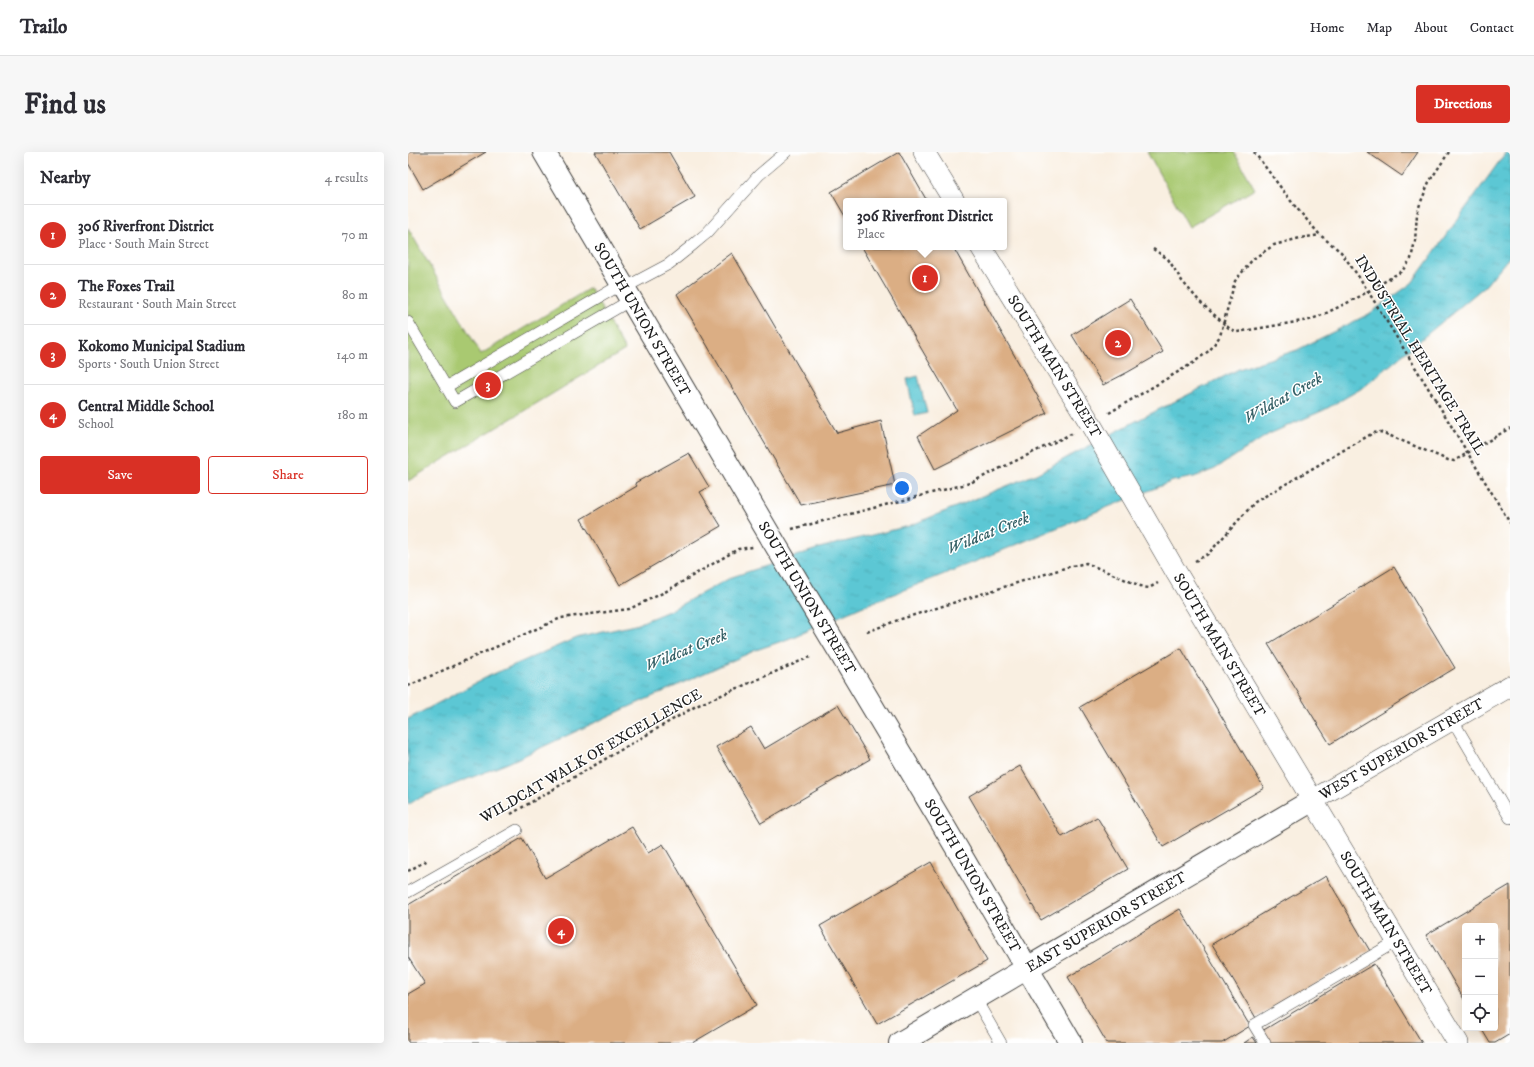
<!DOCTYPE html>
<meta charset="utf-8">
<style>
:root{--surface:#fff;--page:#f7f7f7;--text:#2b2b33;--muted:#7c7c81;--line:#e1e1e2;--accent:#d93025}
body{margin:0;font-family:"IM FELL DW Pica",serif;background:var(--page);color:var(--text)}
.controls{position:absolute;right:12px;bottom:12px;display:grid;overflow:hidden;border-radius:4px;box-shadow:0 4px 16px #0002}
.controls button{width:36px;height:36px;display:grid;place-items:center;padding:0;border:0;border-bottom:1px solid var(--line);background:var(--surface);color:var(--text);font:20px sans-serif}
.you{position:absolute;left:494px;top:336px;width:14px;height:14px;margin:-10px;border:3px solid #fff;border-radius:50%;background:#1a73e8;box-shadow:0 0 0 6px #1a73e833}
.badge{display:grid;place-items:center;width:26px;height:26px;border-radius:50%;background:var(--accent);color:#fff;font-size:13px;font-weight:700}
.pin{position:absolute;translate:-50% -50%;border:2px solid #fff;box-shadow:0 1px 4px #0006}
.popup{position:absolute;left:435px;top:46px;width:164px;height:52px;box-sizing:border-box;display:grid;place-content:center;border-radius:4px;background:var(--surface);filter:drop-shadow(0 1px 3px #0005);font-size:13px;white-space:nowrap;color:var(--muted)}
.popup b{font-size:15px;color:var(--text)}
.popup::after{content:'';position:absolute;left:50%;top:100%;margin-left:-8px;border:8px solid transparent;border-top-color:var(--surface)}
.list{margin:0;padding:0;list-style:none}
h2{display:flex;justify-content:space-between;align-items:center;height:52px;margin:0;padding:0 16px;font-size:17px}
h2 small{font-size:13px;font-weight:400;color:var(--muted)}
.list li{display:grid;grid-template-columns:26px 1fr auto;gap:12px;align-items:center;box-sizing:border-box;height:60px;padding:0 16px;border-top:1px solid var(--line)}
.list b{display:block;font-size:15px;white-space:nowrap}
.list p{margin:0;font-size:13px;white-space:nowrap;color:var(--muted)}
.list em{font-size:13px;font-style:normal;color:var(--muted)}
.actions{display:flex;gap:8px;padding:12px 16px}
.actions a{flex:1;padding:9px 0;border:1px solid var(--accent);border-radius:4px;text-align:center;font-size:14px;color:var(--accent)}
.actions .main{background:var(--accent);color:#fff}
.icon{flex:none;width:22px;height:22px;fill:none;stroke:currentColor;stroke-width:2;stroke-linecap:round;stroke-linejoin:round}
.map{position:relative;flex:none;width:1102px;height:891px;overflow:hidden;border-radius:4px}
header{display:flex;align-items:center;gap:24px;box-sizing:border-box;height:56px;padding:0 20px;background:var(--surface);border-bottom:1px solid var(--line)}
header strong{font-size:19px}
nav{display:flex;gap:22px;margin-inline-start:auto;font-size:14px}
.intro{display:flex;align-items:center;justify-content:space-between;box-sizing:border-box;height:96px;padding:0 24px}
h1{margin:0;font-size:28px}
.button{padding:10px 18px;border-radius:4px;background:var(--accent);color:#fff;font-size:14px;font-weight:700}
main{display:flex;gap:24px;padding:0 24px}
aside{flex:1;background:var(--surface);border-radius:4px;box-shadow:0 4px 16px #0002}
.map>svg:first-child{display:block}
.green{fill:#a9c971;stroke:#627246}
.water{fill:url(#water-ripples);stroke:#3c7278}
.building{fill:#dbae84}
.lines{fill:none;stroke-linecap:round;stroke-linejoin:round}
.lane-casing{stroke:#3d3c3a;stroke-width:12}
.street-casing{stroke:#3d3c3a;stroke-width:22}
.secondary-casing{stroke:#3d3c3a;stroke-width:24}
.path{stroke:#3d3c3a;stroke-width:2.5;stroke-dasharray:3 3;stroke-linecap:butt}
.lane{stroke:#fff;stroke-width:11}
.street{stroke:#fff;stroke-width:21}
.secondary{stroke:#fff;stroke-width:22}
.secondary-bridge-casing{stroke:#3d3c3a;stroke-width:24;stroke-linecap:butt}
.path-bridge{stroke:#3d3c3a;stroke-width:2.5;stroke-dasharray:3 3;stroke-linecap:butt}
.secondary-bridge{stroke:#fff;stroke-width:22}
.labels{text-anchor:middle;dominant-baseline:central;stroke-width:3;stroke-linejoin:round;paint-order:stroke}
.street-label{font-size:15px;fill:#1c1c1c;stroke:#fff}
.water-label{font-size:16px;font-style:italic;fill:#356066;stroke:#fff}
</style>
<header>
<strong>Trailo</strong>
<nav><a>Home</a><a>Map</a><a>About</a><a>Contact</a></nav>
</header>
<div class="intro"><h1>Find us</h1><a class="button">Directions</a></div>
<main>
<aside>
<h2>Nearby<small>4 results</small></h2>
<ul class="list">
<li><span class="badge">1</span><div><b>306 Riverfront District</b><p>Place · South Main Street</p></div><em>70 m</em></li>
<li><span class="badge">2</span><div><b>The Foxes Trail</b><p>Restaurant · South Main Street</p></div><em>80 m</em></li>
<li><span class="badge">3</span><div><b>Kokomo Municipal Stadium</b><p>Sports · South Union Street</p></div><em>140 m</em></li>
<li><span class="badge">4</span><div><b>Central Middle School</b><p>School</p></div><em>180 m</em></li>
</ul>
<div class="actions"><a class="main">Save</a><a>Share</a></div>
</aside>
<div class="map">
<svg width="1102" height="891" viewBox="0 0 1102 891">
<defs>
<pattern id="water-ripples" width="26" height="14" patternUnits="userSpaceOnUse"><rect width="26" height="14" fill="#5bc7d4"/><path d="M2 4q2-2 4 0t4 0M15 11q2-2 4 0t4 0" fill="none" stroke="#4faab5"/></pattern>
</defs>
<rect width="100%" height="100%" fill="#fff"/>
<filter id="ink" filterUnits="userSpaceOnUse"><feTurbulence type="fractalNoise" baseFrequency=".025" numOctaves="2"/><feDisplacementMap in="SourceGraphic" scale="8" xChannelSelector="R" yChannelSelector="G"/><feConvolveMatrix kernelMatrix="1 2 1 2 8 2 1 2 1" color-interpolation-filters="sRGB"/></filter>
<filter id="wash" filterUnits="userSpaceOnUse"><feTurbulence type="fractalNoise" baseFrequency=".012" numOctaves="4" result="noise"/><feDisplacementMap in="SourceGraphic" scale="16" xChannelSelector="R" yChannelSelector="G"/><feGaussianBlur stdDeviation="0.9" result="paint"/><feColorMatrix in="noise" values="0 0 0 0 0 0 0 0 0 0 0 0 0 0 0 0 0 1.4 0 .05"/><feComposite in="paint" operator="in"/></filter>
<g filter="url(#wash)">
<rect width="100%" height="100%" fill="#f9efe1"/>
<g class="green">
<path d="M739,0H826L847,37L781,75Z"/>
<path d="M0,76L73,202L182,136L217,198L0,329Z"/>
</g>
<g class="water">
<path d="M1098,0H1102V104L1077,134L956,235L916,258L861,282L807,317L786,325L765,329L685,361L564,411L453,455L380,487L348,498L203,563L100,611L9,647L0,653V567L81,524L168,486L227,473L261,459L324,425L415,395L501,374L628,322L728,269L831,217L889,198L961,162L1004,131Z"/>
<path d="M510,224L519,261L507,264L499,227Z"/>
</g>
<g id="blocks">
<g class="building">
<path d="M0,0H78L15,37L0,11Z"/>
<path d="M187,0H261L287,45L232,77Z"/>
<path d="M491,0L519,49H438V66L423,40Z"/>
<path d="M959,0H1010L994,24Z"/>
<path d="M454,95H545L639,261L527,317L510,284L549,258Z"/>
<path d="M324,101L429,281L473,269L487,333L393,353L269,142Z"/>
<path d="M722,147L755,200L720,220L695,233L664,183Z"/>
<path d="M281,301L301,335L292,340L313,374L212,433L173,367L229,334L227,331Z"/>
<path d="M986,415L1047,516L922,592L860,492Z"/>
<path d="M773,496L856,636L755,695L672,555Z"/>
<path d="M430,553L462,607L353,671L308,595L343,575L356,597Z"/>
<path d="M612,614L654,685L689,665L720,717L633,768L561,644Z"/>
<path d="M224,675L240,701L255,692L349,853L284,891H0V842L17,832L0,805V753L114,686L137,726Z"/>
<path d="M523,710L579,809L469,872L412,774Z"/>
<path d="M918,724L962,799L848,866L804,792Z"/>
<path d="M1102,733V882L1087,891H1082L1073,876H1087V774H1057V849L1018,783Z"/>
<path d="M772,757L842,874L814,891H699L660,825Z"/>
<path d="M966,812L1014,891H861L854,879Z"/>
<path d="M845,885L849,891H836Z"/>
</g>
</g>
</g>
<g filter="url(#ink)">
<use href="#blocks" fill-opacity="0" stroke="#3d3c3a" stroke-width="1"/>
<g class="lines">
<defs>
<g id="lane">
<path d="M216,136L261,112L281,96L299,81L351,23L378,0"/>
<path d="M0,170L47,250L223,148"/>
<path d="M38,235L214,132"/>
<path d="M1044,567L1102,666"/>
<path d="M0,740L109,678"/>
<path d="M567,846L593,891"/>
<path d="M857,891L846,873L989,789"/>
</g>
<g id="street">
<path d="M516,0L546,49"/>
<path id="s1" d="M573,95L682,271L768,420L1050,891"/>
<path id="s2" d="M905,648L1102,534"/>
</g>
<g id="secondary">
<path id="s3" d="M136,0L364,387"/>
<path id="s4" d="M436,507L534,671L663,891"/>
<path id="s5" d="M492,891L905,648"/>
</g>
</defs>
<use href="#lane" class="lane-casing"/>
<use href="#street" class="street-casing"/>
<use href="#secondary" class="secondary-casing"/>
<g class="path">
<path d="M846,0L886,53L912,83L933,100L953,128"/>
<path d="M745,97L760,107L774,129L792,150L822,177L829,180L901,168L912,164L949,146L994,119L1003,107L1007,89L1009,62L1012,52L1021,30L1041,0"/>
<path d="M1027,247L1102,371"/>
<path d="M701,261L785,211L802,198L812,184L827,129L845,107L866,93L892,86L912,83"/>
<path d="M384,377L562,331L665,281"/>
<path d="M787,409L800,402L847,350L965,281L973,280L1040,308L1046,309L1102,276"/>
<path d="M459,480L490,468L660,415L678,411L735,435L741,436L750,431"/>
<path d="M0,534L153,466L221,457L257,440L330,397L345,395"/>
<path d="M103,662L288,554L402,505"/>
<path d="M0,719L20,708"/>
</g>
<use href="#lane" class="lane"/>
<use href="#street" class="street"/>
<use href="#secondary" class="secondary"/>
<defs>
<path id="secondary-bridge" d="M364,387L436,507"/>
</defs>
<use href="#secondary-bridge" class="secondary-bridge-casing"/>
<path class="path-bridge" d="M953,128L1027,247"/>
<use href="#secondary-bridge" class="secondary-bridge"/>
</g>
</g>
<g class="labels">
<g class="street-label">
<text stroke="none"><textPath href="#s3" startOffset="194">SOUTH UNION STREET</textPath></text>
<text transform="translate(1012 203) rotate(58)">INDUSTRIAL HERITAGE TRAIL</text>
<text stroke="none"><textPath href="#s1" startOffset="140">SOUTH MAIN STREET</textPath></text>
<text transform="translate(399 446) rotate(59)">SOUTH UNION STREET</text>
<text stroke="none"><textPath href="#s1" startOffset="464">SOUTH MAIN STREET</textPath></text>
<text stroke="none"><textPath href="#s2" startOffset="102">WEST SUPERIOR STREET</textPath></text>
<text transform="translate(183 604) rotate(-30)">WILDCAT WALK OF EXCELLENCE</text>
<text stroke="none"><textPath href="#s4" startOffset="252">SOUTH UNION STREET</textPath></text>
<text stroke="none"><textPath href="#s5" startOffset="239">EAST SUPERIOR STREET</textPath></text>
<text stroke="none"><textPath href="#s1" startOffset="788">SOUTH MAIN STREET</textPath></text>
</g>
<g class="water-label">
<text transform="translate(875 246) rotate(-29)">Wildcat Creek</text>
<text transform="translate(580 381) rotate(-22)">Wildcat Creek</text>
<text transform="translate(278 498) rotate(-22)">Wildcat Creek</text>
</g>
</g>
</svg>
<div class="controls">
<button>+</button>
<button>−</button>
<button><svg class="icon" aria-label="locate" viewBox="0 0 24 24"><circle cx="12" cy="12" r="6"/><path d="M12 2v4M12 18v4M2 12h4M18 12h4"/></svg></button>
</div>
<div class="you"></div>
<div class="pin badge" style="left:517px;top:126px">1</div>
<div class="popup"><b>306 Riverfront District</b>Place</div>
<div class="pin badge" style="left:710px;top:191px">2</div>
<div class="pin badge" style="left:80px;top:233px">3</div>
<div class="pin badge" style="left:153px;top:779px">4</div>
</div>
</main>
